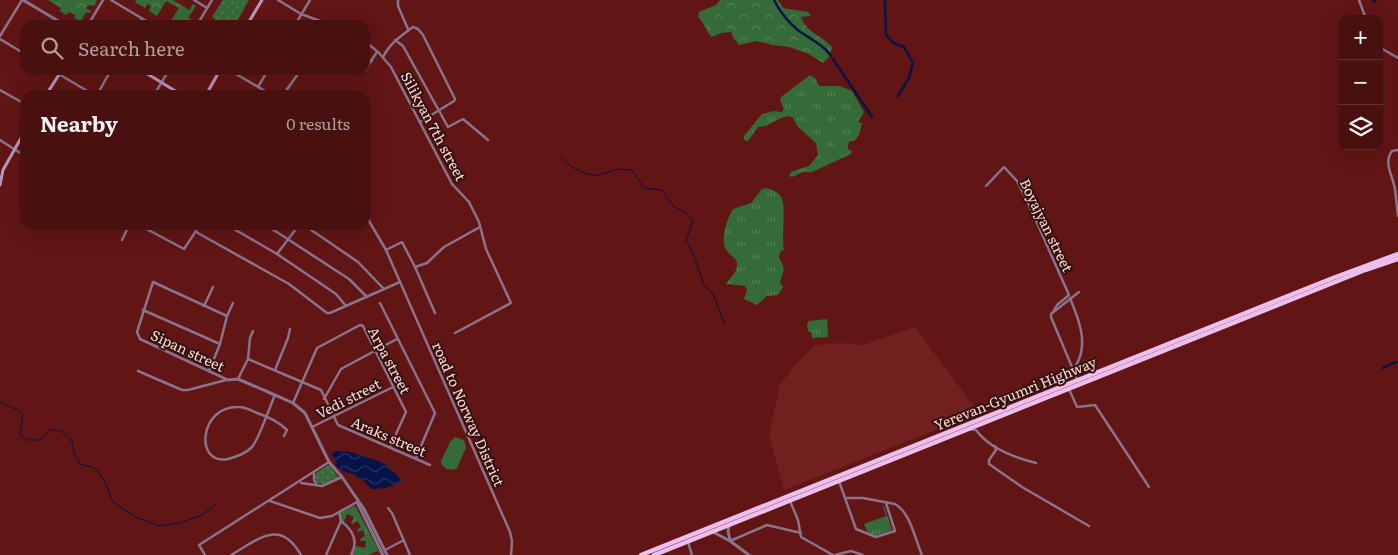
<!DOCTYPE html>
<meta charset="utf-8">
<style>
:root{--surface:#491010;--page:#501919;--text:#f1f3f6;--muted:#b19d9f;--line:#613030}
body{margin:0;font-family:Literata,serif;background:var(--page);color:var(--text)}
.controls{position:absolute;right:15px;top:15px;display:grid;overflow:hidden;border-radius:10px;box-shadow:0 5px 20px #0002}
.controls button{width:45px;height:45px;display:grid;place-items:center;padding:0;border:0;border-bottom:1px solid var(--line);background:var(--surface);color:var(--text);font:25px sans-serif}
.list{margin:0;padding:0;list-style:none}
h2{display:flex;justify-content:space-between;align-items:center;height:65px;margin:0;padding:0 20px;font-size:21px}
h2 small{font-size:16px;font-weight:400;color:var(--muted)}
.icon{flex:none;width:28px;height:28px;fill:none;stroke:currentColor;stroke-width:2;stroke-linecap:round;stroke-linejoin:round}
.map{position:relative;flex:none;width:1398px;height:555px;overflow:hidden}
.search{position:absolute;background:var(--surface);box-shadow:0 5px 20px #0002;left:20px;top:20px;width:350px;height:55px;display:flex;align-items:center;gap:12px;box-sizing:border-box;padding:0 18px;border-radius:15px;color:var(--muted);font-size:19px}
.panel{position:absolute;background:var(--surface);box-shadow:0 5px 20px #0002;left:20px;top:90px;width:350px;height:140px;border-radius:15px}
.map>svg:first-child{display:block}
.built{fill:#711f1f}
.grass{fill:url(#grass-tufts)}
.forest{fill:url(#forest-crowns)}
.park{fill:url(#park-dots)}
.pitch{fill:#346b39}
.water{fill:url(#water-waves)}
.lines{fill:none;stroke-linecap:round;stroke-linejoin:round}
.stream{stroke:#051348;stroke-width:1}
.canal{stroke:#051348;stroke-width:2.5}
.minor{stroke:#8b738b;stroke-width:2.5}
.tertiary{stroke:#8b738b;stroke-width:3}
.secondary{stroke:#bb96bc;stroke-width:3}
.trunk{stroke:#eebeee;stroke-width:4.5}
.labels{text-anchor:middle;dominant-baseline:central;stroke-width:4;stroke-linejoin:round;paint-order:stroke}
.street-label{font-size:14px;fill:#ffd9d4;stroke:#31110f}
</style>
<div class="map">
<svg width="1398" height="555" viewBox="0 0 1398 555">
<defs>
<pattern id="grass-tufts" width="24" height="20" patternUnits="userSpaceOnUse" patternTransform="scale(1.25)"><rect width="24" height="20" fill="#346b39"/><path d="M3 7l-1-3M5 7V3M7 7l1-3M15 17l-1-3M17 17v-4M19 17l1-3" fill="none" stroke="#528055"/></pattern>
<pattern id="forest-crowns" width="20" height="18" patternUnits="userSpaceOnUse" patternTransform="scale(1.25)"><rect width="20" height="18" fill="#346b39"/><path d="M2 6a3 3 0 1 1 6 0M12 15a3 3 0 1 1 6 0" fill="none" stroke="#528055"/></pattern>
<pattern id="park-dots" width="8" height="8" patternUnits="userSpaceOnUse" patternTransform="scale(1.25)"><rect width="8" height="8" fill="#346b39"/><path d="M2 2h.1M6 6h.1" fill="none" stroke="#528055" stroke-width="1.8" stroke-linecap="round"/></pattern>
<pattern id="water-waves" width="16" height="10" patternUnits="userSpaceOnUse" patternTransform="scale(1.25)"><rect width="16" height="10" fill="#051348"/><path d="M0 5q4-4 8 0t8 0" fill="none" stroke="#2a3562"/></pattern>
</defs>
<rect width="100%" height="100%" fill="#611515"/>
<path class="built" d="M915,327L979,413L784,490L769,435L780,385L794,366L815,345L840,343L863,345Z"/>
<g class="grass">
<path d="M810,75L816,79L817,83L820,86H840L852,91L864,112L858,122L862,123C860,130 860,136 854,141H850L848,144V149L852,151L851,154L812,172H803L792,177L789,176L791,172L809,166L818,155L816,143L798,127L793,118L789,116L781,118L766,126L758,127L748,141L744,140V136L762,114L774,111L782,112L784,108L780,101L781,97Z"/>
<path d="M766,188C771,189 777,192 780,195C787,203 781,237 784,250L780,252L779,257C786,272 784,267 780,283L783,287L778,295L767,296L757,305L744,299L747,290L745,286L726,284C730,278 738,272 737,263C736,257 730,256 727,251C719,242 727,218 733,209L751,203L762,189Z"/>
<path d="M827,319L828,337L812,338L811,332H808L807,324L809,321Z"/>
<path d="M353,506L356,507L381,555L377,551L368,555H352L356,546L365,548L366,541H360L361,538L365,536L363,530L358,532L357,530L361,526L357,521L353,524L351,523L354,517L347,514L344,522L341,521L340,513Z"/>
<path d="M884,506L892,530L875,536L868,533L864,524L886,516L883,507Z"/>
</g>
<g class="forest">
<path d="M48,0H96L97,1L94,6L89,5L86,8L91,11L90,13L86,12L81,21L74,18L75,15L69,12L66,15L60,11L61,8Z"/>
<path d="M136,0H173L189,10L193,4L196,6L188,18L194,21L192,25H175L170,22L179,8L166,1L157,16L149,11L151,6L148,4L145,8L135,2Z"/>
<path d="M720,0H778L783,8L808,12L811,16L801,17C805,31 822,36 832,47L830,56L823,63L809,54L789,47L772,45L757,41L739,45L733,37L731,32L721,33L712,37C705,31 705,23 698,17L699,12L716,5Z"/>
</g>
<g class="park">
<path d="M223,0H249L235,25H208L210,23H213L215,19L212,17Z"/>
<path d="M328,465H330L338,477L325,484L317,483L315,477L316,473Z"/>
</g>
<path class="pitch" d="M455,437L464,440L466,448L457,468L453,470L446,469L442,465L441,461L450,442Z"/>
<path class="water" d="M334,451L350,452L381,462L387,466L402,480C395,487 381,489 371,489L362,479L356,477V475C347,472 340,472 335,464L337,463L332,455Z"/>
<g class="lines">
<g class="stream">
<path d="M559,155L570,166L582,172L596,176L618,169L632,170L644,188L662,190L673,206L685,212L693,221L686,240L695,259L704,285L713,294L725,325"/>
<path d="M0,402C23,413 25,408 20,435L28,440H41L50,429L61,431L72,441L74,453L80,464L95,468L104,480L113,502L135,517L160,526L179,523L202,515L215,505"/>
</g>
<g class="canal">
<path d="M774,0C780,12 789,23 799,31C810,39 823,44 831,56"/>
<path d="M885,0L886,35L893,43L904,47L913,63L909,78L898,96"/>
<path d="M1373,0L1375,2"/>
<path d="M833,59L872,117"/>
<path d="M1383,368L1396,362"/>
</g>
<g class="minor">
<path d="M111,0L153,25"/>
<path d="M194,0L207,8"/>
<path d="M278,0L301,14L331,25"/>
<path d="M398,0V6L408,29"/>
<path d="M1359,0L1366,19"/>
<path d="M88,25L103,0"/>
<path d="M138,25L142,19"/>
<path d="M197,25L212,0"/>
<path d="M295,25L310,0"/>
<path d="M0,36L22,0"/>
<path d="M0,39L25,54"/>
<path d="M395,40L403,46L448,127L463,119L488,140"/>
<path d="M365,41L379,53L391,67L452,184L469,202L479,222L486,249L511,303L455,333"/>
<path d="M1379,47L1398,58"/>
<path d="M365,57L372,61"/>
<path d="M383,57C390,43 401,36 413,27L418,29L423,35L455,99L454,101L420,122"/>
<path d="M52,70L94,95"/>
<path d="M229,70L272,95"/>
<path d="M365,70L377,52"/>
<path d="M258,87L268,70"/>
<path d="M0,90L25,104"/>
<path d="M97,95L111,70"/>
<path d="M154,95L169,70"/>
<path d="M283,95L298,74"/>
<path d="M0,140L25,156"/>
<path d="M1398,150L1392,151C1383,163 1393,176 1395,189C1396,198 1397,207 1398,216"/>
<path d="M986,186L1004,167L1017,181L1030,207L1069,295L1057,305L1053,312"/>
<path d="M365,214L386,250L510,532L512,541L511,555"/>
<path d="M139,225L184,249L200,225"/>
<path d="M227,225L277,254L336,294L346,306"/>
<path d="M266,225L349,279L367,297"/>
<path d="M304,225L358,262L384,289"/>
<path d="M196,232L289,284L327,313H330L400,282"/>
<path d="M122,240L129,225"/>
<path d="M386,250L402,242L415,267L435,313"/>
<path d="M277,254L299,225"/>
<path d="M415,267L427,263L444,247L480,227"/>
<path d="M1070,298C1080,322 1090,347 1073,370"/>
<path d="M380,303L435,413L416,458"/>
<path d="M204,306L213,287"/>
<path d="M143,310L220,344"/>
<path d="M227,316L153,282L137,332L140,339L228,380"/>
<path d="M248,359L321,390L338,425L430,465"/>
<path d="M275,370L288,338L290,329"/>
<path d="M138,371L182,390H188L226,380"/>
<path d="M209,371L220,344L227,316L233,303"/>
<path d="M238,379L248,359L250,338L253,331"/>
<path d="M1077,379L1051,317V314L1079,292"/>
<path d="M1069,389L1077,407L1095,405L1149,487"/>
<path d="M275,395C270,406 259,439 252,447C246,453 236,457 228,459C194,466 199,405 239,407C246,407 252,411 257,413C269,417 278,421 287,430L284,436"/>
<path d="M324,399L341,369L397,339"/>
<path d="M293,403L317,348L360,325L363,326L406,412L390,447"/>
<path d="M312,427L393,387"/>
<path d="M970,429L976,430C989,448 1016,458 1036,463"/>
<path d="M995,446L996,450L989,460V464L1022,487L1089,526"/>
<path d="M314,474V480L317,485"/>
<path d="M839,481L845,498H863L895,504C911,513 915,540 922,555"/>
<path d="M301,483L322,486L342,477"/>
<path d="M845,498L856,529L876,537L895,531L886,503"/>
<path d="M270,501L320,518L332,516L357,502"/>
<path d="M790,501L798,520L801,537L833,555"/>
<path d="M388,508L392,513L410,555"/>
<path d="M341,521C353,530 359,541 351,555"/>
<path d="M730,541L767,525L801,533"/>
<path d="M688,542L692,555"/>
<path d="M385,550L404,540"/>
<path d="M205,555L199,545L329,462"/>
<path d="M231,555C259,539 280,518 301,555"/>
<path d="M326,555L341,521L339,512"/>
<path d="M835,555L851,551L863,555"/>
</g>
<g class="tertiary">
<path d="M23,0L65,25"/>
<path d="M228,380L238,379L275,395L293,403L305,413L329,462L342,477L364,509L387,555"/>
<path d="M357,502L383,555"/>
<path d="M729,525L728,531L730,540"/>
<path d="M713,532L730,541L749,555"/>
</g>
<g class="secondary">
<path d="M247,25L262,0"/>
<path d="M141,70L182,95"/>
<path d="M46,95L62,70"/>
<path d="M206,95L220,70"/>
<path d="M0,185L3,170L25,131"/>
</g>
<g class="trunk">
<path d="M641,555L1333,278L1398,254"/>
<path d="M654,555L1365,270L1398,259"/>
</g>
</g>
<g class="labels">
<g class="street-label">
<text transform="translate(434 126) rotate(62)">Silikyan 7th street</text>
<text transform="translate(1047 225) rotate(64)">Boyajyan street</text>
<text transform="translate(188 350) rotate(25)">Sipan street</text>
<text transform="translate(390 360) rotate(62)">Arpa street</text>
<text transform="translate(1015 393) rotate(-22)">Yerevan-Gyumri Highway</text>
<text transform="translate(348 398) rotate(-27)">Vedi street</text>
<text transform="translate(469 414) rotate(66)">road to Norway District</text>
<text transform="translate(389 436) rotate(23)">Araks street</text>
</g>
</g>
</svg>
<div class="controls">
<button>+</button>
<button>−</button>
<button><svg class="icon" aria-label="layers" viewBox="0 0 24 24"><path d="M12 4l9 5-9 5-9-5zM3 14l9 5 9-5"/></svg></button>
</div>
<div class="search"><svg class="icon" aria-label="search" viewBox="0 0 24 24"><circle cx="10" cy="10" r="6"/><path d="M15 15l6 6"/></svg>Search here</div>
<section class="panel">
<h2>Nearby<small>0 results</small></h2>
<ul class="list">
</ul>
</section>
</div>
